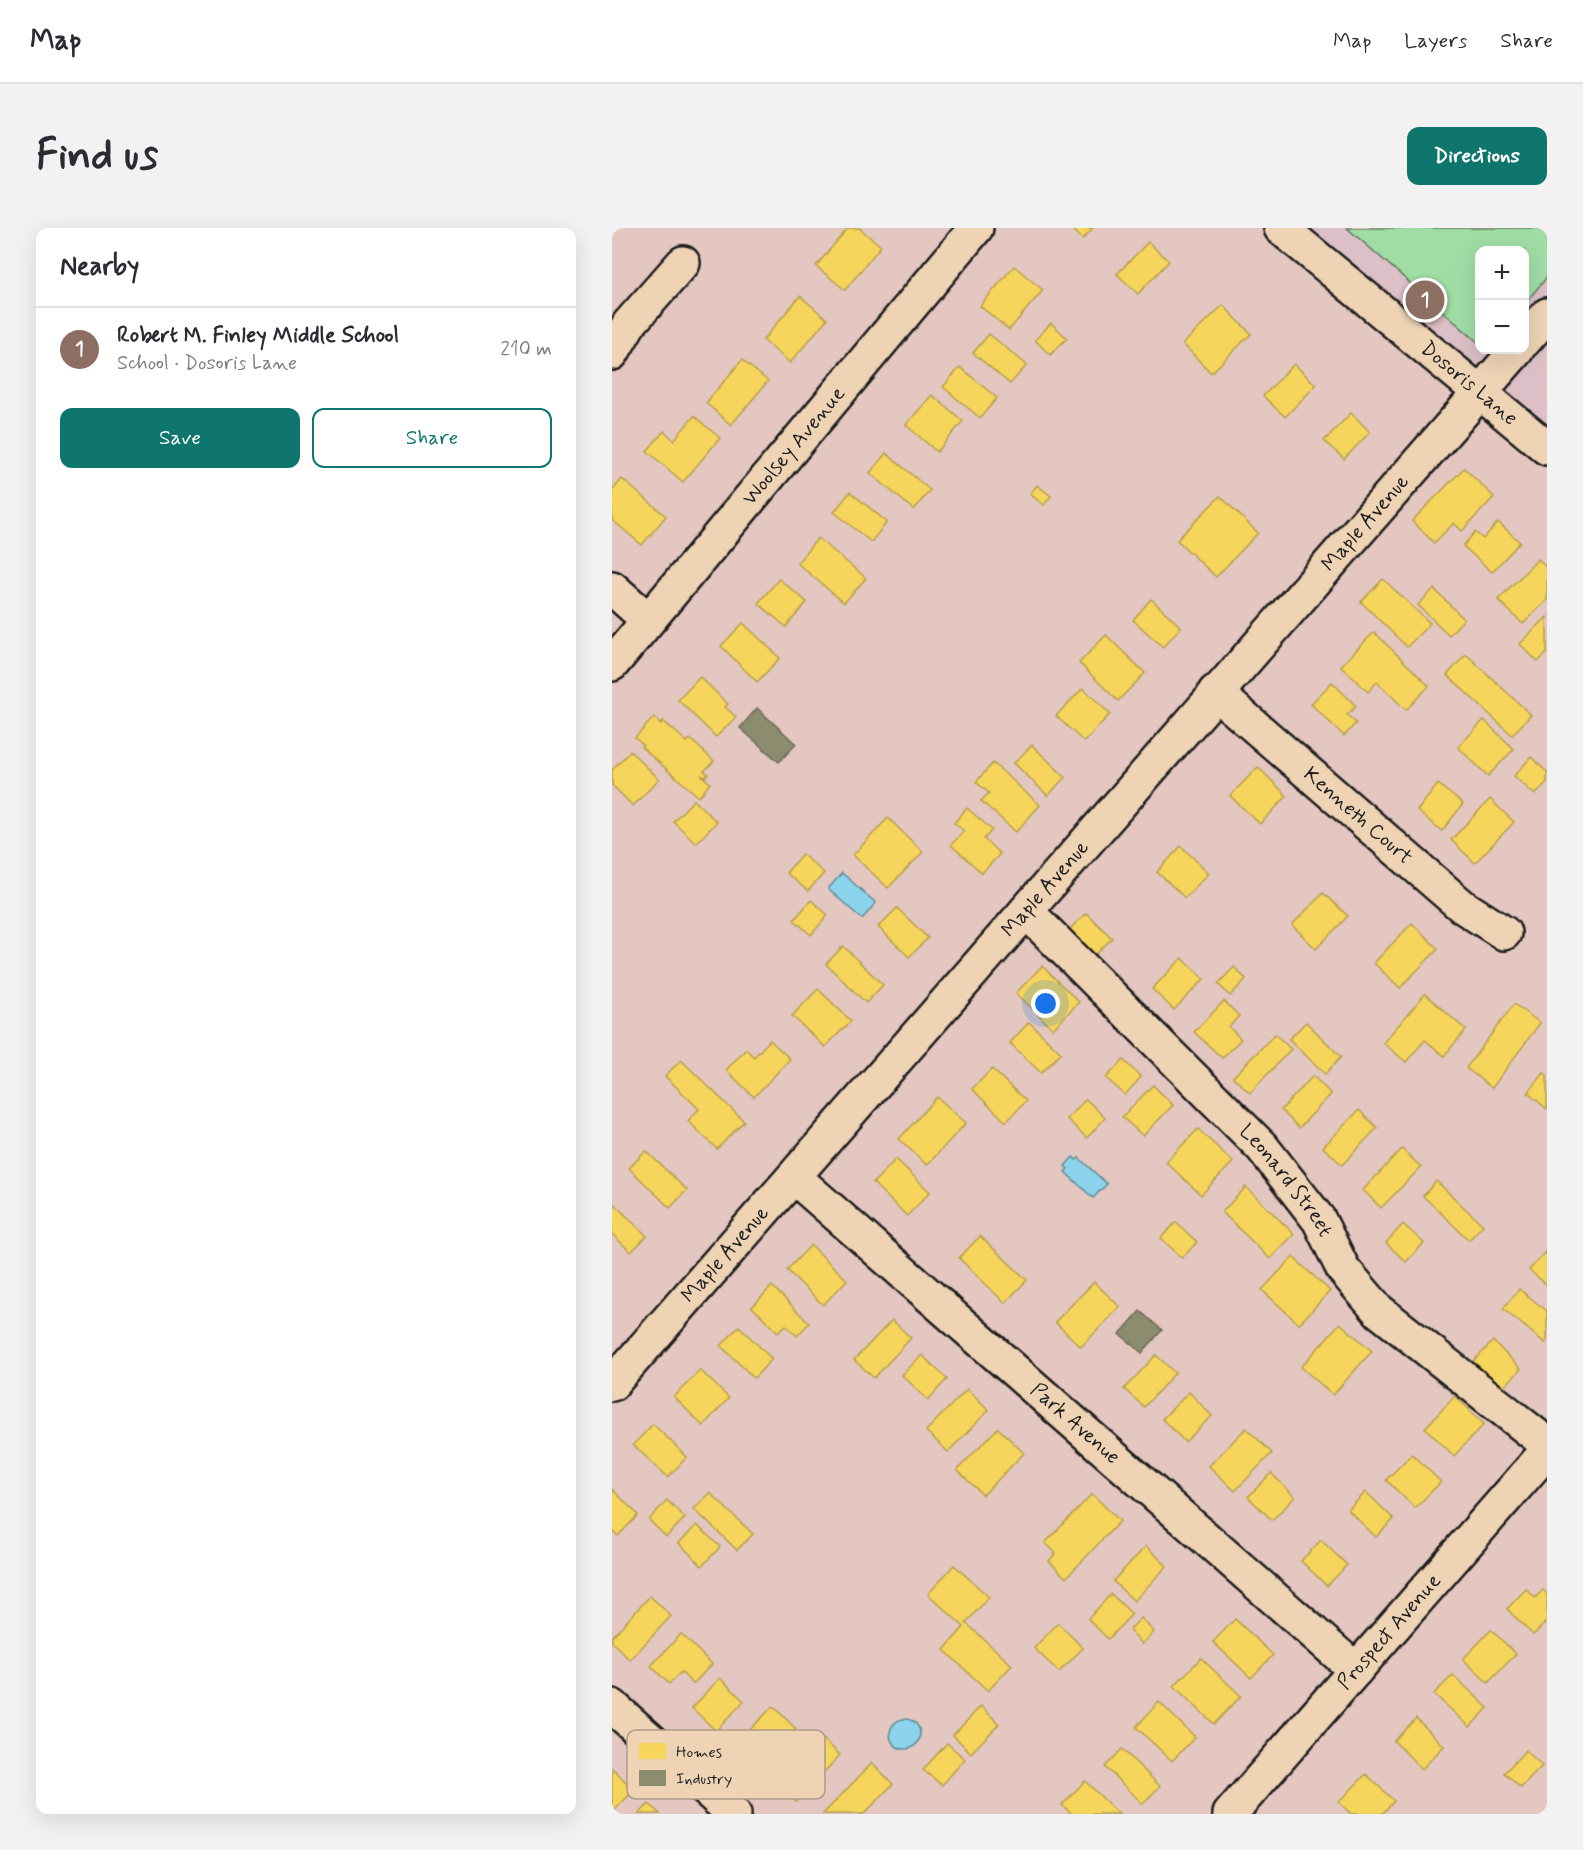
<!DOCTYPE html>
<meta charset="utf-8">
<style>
:root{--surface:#fff;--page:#f2f2f3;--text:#2b2b33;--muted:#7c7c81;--line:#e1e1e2;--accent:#0f766e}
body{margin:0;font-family:Mynerve,sans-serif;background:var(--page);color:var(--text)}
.controls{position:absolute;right:18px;top:18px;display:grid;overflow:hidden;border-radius:12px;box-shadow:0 6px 24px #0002}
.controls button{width:54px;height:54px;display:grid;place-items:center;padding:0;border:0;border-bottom:2px solid var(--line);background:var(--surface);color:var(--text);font:30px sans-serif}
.you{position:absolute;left:434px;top:776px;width:21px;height:21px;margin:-15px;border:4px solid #fff;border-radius:50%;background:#1a73e8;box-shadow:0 0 0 9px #1a73e833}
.badge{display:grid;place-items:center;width:39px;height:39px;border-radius:50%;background:var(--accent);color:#fff;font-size:20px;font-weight:700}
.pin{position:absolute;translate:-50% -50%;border:3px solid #fff;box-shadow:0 2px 6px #0006}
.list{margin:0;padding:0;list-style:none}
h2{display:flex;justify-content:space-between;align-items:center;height:78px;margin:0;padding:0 24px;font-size:26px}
h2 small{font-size:20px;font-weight:400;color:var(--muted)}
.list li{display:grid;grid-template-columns:39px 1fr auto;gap:18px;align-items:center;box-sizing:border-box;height:84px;padding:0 24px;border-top:2px solid var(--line)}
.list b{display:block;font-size:22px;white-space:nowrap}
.list p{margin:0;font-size:20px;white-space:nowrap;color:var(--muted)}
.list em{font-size:20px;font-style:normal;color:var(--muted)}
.actions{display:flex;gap:12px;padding:18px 24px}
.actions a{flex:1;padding:14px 0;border:2px solid var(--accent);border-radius:12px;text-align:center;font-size:21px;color:var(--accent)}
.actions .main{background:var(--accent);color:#fff}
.map{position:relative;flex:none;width:935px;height:1586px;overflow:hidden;border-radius:12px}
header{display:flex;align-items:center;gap:36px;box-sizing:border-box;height:84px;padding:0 30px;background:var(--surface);border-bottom:2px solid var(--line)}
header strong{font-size:28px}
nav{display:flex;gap:33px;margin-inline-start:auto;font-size:21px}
.intro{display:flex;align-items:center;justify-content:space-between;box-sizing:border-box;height:144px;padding:0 36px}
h1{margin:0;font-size:42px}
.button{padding:15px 27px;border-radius:12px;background:var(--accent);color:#fff;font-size:21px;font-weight:700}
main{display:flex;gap:36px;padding:0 36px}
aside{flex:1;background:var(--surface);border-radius:12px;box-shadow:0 6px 24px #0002}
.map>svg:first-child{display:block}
.built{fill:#dcbfc7;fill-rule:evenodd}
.green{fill:#a0dda5;stroke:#5e7c60;stroke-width:1.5}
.water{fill:#8bd4ec;stroke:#5f8a99;stroke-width:1.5}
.homes{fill:#f6d55c;stroke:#b59e49;stroke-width:1.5}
.industry{fill:#8c8c6e;stroke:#6a6a55;stroke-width:1.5}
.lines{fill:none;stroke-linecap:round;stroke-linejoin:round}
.minor-casing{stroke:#1c1c1c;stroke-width:38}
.minor{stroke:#eed3b5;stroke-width:33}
.labels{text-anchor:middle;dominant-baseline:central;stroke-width:6;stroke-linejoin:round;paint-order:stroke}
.street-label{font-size:21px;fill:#1c1c1c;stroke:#eed3b5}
.key{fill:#eed3b5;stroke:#af9c87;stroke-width:1.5}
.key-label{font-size:16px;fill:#1c1c1c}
</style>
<header>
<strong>Map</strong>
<nav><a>Map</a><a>Layers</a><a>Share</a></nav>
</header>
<div class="intro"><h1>Find us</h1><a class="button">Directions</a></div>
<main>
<aside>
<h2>Nearby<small></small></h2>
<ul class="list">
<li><span class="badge" style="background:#8d6e63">1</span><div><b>Robert M. Finley Middle School</b><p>School · Dosoris Lane</p></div><em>210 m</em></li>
</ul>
<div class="actions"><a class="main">Save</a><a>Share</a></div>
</aside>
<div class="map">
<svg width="935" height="1586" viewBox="0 0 935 1586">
<rect width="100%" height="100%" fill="#e4c7c0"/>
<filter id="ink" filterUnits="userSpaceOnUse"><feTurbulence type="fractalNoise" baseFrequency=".0167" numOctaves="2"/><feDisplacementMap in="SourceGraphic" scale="12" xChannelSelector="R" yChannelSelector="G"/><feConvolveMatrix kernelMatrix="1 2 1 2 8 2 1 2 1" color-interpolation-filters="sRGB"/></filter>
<g filter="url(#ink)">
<path class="built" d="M671,0H935V219ZM867,22H912V122H867Z"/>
<path class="green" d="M735,0H935V49L913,75L912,22H867V115Z"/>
<g class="water">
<path d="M230,645L264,675L250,691L216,661Z"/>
<path d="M461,929L464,932L467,930L495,956L481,970L453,944L456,941L453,938Z"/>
<circle cx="293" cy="1506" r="15"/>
</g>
<g class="homes">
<path d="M236,0H247L269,18L233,62L204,38Z"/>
<path d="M459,0H481L471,11Z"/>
<path d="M536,14L557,33L526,66L505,46Z"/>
<path d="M402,38L431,62L397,102L368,78Z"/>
<path d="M188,68L215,91L178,135L151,112Z"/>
<path d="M611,77L639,106L599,145L571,116Z"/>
<path d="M439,95L455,110L438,127L423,112Z"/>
<path d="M377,106L415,137L398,156L361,125Z"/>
<path d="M130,132L156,153L119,197L94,175Z"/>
<path d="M682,136L704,157L673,189L651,168Z"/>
<path d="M348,139L385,170L368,190L331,159Z"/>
<path d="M320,167L351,193L325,224L294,197Z"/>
<path d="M739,185L758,204L732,231L712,213Z"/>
<path d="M82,188L108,210L71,254L35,223L52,203L62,212Z"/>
<path d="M274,225L318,262L302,282L258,245Z"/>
<path d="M852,240L882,269L850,303L842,295L822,315L800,293Z"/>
<path d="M10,251L54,288L30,317L0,292V263Z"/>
<path d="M425,257L439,268L432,277L418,266Z"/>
<path d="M238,264L275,294L259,314L222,284Z"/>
<path d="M608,268L646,305L604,349L565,312Z"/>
<path d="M886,294L908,314L880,344L851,318L863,304L871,311Z"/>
<path d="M206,310L254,350L232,375L185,335Z"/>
<path d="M926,331L935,340V372L911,396L886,372Z"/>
<path d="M167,351L195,374L174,399L146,375Z"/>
<path d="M771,351L818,395L795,419L749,374Z"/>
<path d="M822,361L852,391L837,407L806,377Z"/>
<path d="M539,371L569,399L551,419L521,392Z"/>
<path d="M935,389V425L926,434L908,416Z"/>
<path d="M131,395L168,430L145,454L109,418Z"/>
<path d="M762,404L817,458L794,482L765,454L756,464L729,438Z"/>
<path d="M494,407L533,445L506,473L467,435Z"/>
<path d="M854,426L919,487L900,507L835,447Z"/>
<path d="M88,449L116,476L113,479L124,489L104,509L66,472Z"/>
<path d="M720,454L744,478L735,487L744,495L732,508L699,476Z"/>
<path d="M471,460L498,486L472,514L444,488Z"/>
<path d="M42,489L49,496L51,493L75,514L78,511L102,533L92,543L96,546L93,549L89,547L98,555L87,569L29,519L31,517L23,510Z"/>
<path d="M872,492L902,521L876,548L846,519Z"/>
<path d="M420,517L453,549L436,568L402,535Z"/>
<path d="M18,523L47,551L21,578L0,557V542Z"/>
<path d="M919,529L935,544V554L923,567L902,548Z"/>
<path d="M381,535L428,577L404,604L369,573L377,565L364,554Z"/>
<path d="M646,539L675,568L648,596L618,568Z"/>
<path d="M826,556L851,576L830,603L805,583Z"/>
<path d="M878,571L902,594L863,635L839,612Z"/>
<path d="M82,572L105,594L84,615L61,593Z"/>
<path d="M355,580L380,602L372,611L388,626L370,645L339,617L352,603L342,595Z"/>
<path d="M276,590L311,624L276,660L241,627Z"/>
<path d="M569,618L597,645L573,670L545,644Z"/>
<path d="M190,626L212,645L196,663L174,645Z"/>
<path d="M711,665L736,688L704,721L680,697Z"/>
<path d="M199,672L216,687L199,707L182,692Z"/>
<path d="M285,680L316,710L297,729L266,699Z"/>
<path d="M474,685L500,710L481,729L455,704Z"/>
<path d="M800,695L826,721L788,760L762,735Z"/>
<path d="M231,718L271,757L254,775L214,736Z"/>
<path d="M570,730L592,751L562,782L540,761Z"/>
<path d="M430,738L467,774L441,801L404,765Z"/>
<path d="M622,739L634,751L618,768L606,756Z"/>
<path d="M206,761L239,793L213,819L180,788Z"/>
<path d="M813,766L854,802L832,828L813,812L794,834L771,815Z"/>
<path d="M612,773L627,788L617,799L629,811L610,830L582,804Z"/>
<path d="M902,776L928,795L880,860L854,840Z"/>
<path d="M417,794L449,825L429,845L398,815Z"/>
<path d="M694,794L729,829L713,846L677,811Z"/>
<path d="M663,806L679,821L638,865L621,849Z"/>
<path d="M158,812L178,831L142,869L114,842L134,821L142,829Z"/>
<path d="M69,832L132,893L105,921L76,893L87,881L53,848Z"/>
<path d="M511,832L529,849L513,867L494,850Z"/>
<path d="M380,841L414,873L394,894L360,861Z"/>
<path d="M932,845L935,847V881L916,865Z"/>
<path d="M701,848L719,866L687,900L669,882Z"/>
<path d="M541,857L561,877L531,908L510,889Z"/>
<path d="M325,869L354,895L315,937L287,911Z"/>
<path d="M474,871L493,890L475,910L455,891Z"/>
<path d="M747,882L765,900L730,937L711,919Z"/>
<path d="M586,901L621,934L589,967L554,934Z"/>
<path d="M790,921L809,939L769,980L751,962Z"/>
<path d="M34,923L75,962L58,980L17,940Z"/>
<path d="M284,931L318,964L295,988L261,955Z"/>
<path d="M824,953L871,997L857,1012L811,968Z"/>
<path d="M634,959L682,1006L658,1031L610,984Z"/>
<path d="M0,974L35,1008L19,1024L0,1006Z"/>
<path d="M564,994L585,1014L570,1030L549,1010Z"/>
<path d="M791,996L812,1015L794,1034L774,1015Z"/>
<path d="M368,1008L415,1052L393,1075L347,1030Z"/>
<path d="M199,1017L235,1052L211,1077L175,1042Z"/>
<path d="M935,1022V1057L917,1042Z"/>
<path d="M681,1029L718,1063L687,1096L650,1062Z"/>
<path d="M482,1054L508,1079L469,1119L443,1094Z"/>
<path d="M160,1058L197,1095L185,1108L174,1097L166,1104L140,1079Z"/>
<path d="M907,1061L935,1083V1112L933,1115L891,1081Z"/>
<path d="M280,1092L299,1110L262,1150L242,1132Z"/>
<path d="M728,1095L760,1123L721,1167L689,1139Z"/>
<path d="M127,1098L160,1131L142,1150L109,1118Z"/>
<path d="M881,1113L909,1141L886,1165L857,1138Z"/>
<path d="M310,1127L335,1151L316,1172L290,1147Z"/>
<path d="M544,1127L563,1145L532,1179L512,1161Z"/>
<path d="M88,1142L117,1170L91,1198L62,1169Z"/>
<path d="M355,1161L377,1182L336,1224L314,1203Z"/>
<path d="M577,1164L600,1188L573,1214L550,1191Z"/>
<path d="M843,1168L872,1196L842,1228L813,1200Z"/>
<path d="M41,1196L75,1229L56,1249L21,1217Z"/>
<path d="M386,1200L412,1225L371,1267L345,1242Z"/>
<path d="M634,1200L660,1225L623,1263L597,1238Z"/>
<path d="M800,1226L829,1254L803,1280L774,1252Z"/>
<path d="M659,1245L683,1269L660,1292L636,1269Z"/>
<path d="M0,1261L26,1287L6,1308L0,1302Z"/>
<path d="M754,1264L782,1291L764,1309L736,1282Z"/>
<path d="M98,1265L141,1306L125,1322L82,1281Z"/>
<path d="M480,1266L508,1293L454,1350L437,1333L444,1325L433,1315Z"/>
<path d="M55,1272L73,1290L54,1309L37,1292Z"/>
<path d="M85,1297L108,1319L90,1338L67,1315Z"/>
<path d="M709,1312L735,1337L715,1358L689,1333Z"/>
<path d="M534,1318L555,1338L522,1373L501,1353Z"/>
<path d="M342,1337L377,1369L354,1395L400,1437L376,1463L332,1422L352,1399L316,1366Z"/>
<path d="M914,1361L923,1370L931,1362L935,1366V1393L921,1407L895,1381Z"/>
<path d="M499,1366L520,1386L496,1411L476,1391Z"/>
<path d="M38,1368L59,1388L18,1432L0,1414V1409Z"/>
<path d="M529,1390L542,1404L530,1416L517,1402Z"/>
<path d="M623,1391L661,1427L639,1450L601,1414Z"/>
<path d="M446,1395L471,1420L447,1444L422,1420Z"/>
<path d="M879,1402L904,1426L876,1455L851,1431Z"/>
<path d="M69,1406L100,1436L81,1456L69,1444L57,1456L39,1438Z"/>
<path d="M589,1430L629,1468L602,1496L562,1458Z"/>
<path d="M841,1447L876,1480L858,1499L822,1466Z"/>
<path d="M108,1450L132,1473L104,1503L80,1480Z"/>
<path d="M547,1474L583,1509L560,1533L524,1499Z"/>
<path d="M161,1478L184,1501L146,1541L122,1518Z"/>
<path d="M369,1478L387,1496L359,1525L341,1507Z"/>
<path d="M804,1490L832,1518L810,1541L782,1513Z"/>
<path d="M211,1511L228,1527L184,1574L166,1557Z"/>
<path d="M335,1515L353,1531L330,1557L311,1542Z"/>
<path d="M510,1521L548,1558L531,1576L493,1539Z"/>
<path d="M914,1522L930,1538L909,1560L892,1545Z"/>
<path d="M260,1535L281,1556L252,1586H211Z"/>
<path d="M0,1540L22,1562L0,1585Z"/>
<path d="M754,1546L782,1573L770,1586H739L727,1574Z"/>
<path d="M473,1553L507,1586H460L450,1577Z"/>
<path d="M37,1576L48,1586H27Z"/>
</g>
<g class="industry">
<path d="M145,480L184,516L167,534L128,500Z"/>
<path d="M528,1083L550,1102L530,1125L508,1106Z"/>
</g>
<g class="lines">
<defs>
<g id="minor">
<path id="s1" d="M669,0L935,220"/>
<path d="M912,113L935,87"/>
<path d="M0,125L17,96L71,35"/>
<path d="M0,360L36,392"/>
<path id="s2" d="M0,436L364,0"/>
<path id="s3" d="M603,464L850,678L892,705"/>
<path id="s4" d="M414,683L650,919L707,992L731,1041L767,1083L935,1216"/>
<path id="s5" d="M182,949L744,1442"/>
<path id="s6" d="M0,1156L905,122"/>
<path d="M0,1478L122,1586"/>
<path id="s7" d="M618,1586L935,1223"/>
</g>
</defs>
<use href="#minor" class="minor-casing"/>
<use href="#minor" class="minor"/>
</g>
</g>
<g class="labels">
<g class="street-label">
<text stroke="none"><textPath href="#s1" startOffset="244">Dosoris Lane</textPath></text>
<text stroke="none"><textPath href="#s2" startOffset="284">Woolsey Avenue</textPath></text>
<text stroke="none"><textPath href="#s6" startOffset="1144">Maple Avenue</textPath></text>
<text stroke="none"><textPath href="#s3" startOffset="189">Kenneth Court</textPath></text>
<text stroke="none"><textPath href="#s6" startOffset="658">Maple Avenue</textPath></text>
<text stroke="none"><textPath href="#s4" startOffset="375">Leonard Street</textPath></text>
<text stroke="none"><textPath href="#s6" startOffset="172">Maple Avenue</textPath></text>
<text stroke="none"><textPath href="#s5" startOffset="374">Park Avenue</textPath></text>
<text stroke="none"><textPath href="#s7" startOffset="242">Prospect Avenue</textPath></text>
</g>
</g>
<rect x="15" y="1502" width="198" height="69" rx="9" class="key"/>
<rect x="27" y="1515" width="27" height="16" fill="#f6d55c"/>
<rect x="27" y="1542" width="27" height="16" fill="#8c8c6e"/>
<g class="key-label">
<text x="64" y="1529">Homes</text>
<text x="64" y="1556">Industry</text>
</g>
</svg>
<div class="controls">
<button>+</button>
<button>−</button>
</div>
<div class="you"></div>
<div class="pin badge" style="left:813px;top:72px;background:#8d6e63">1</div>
</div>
</main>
